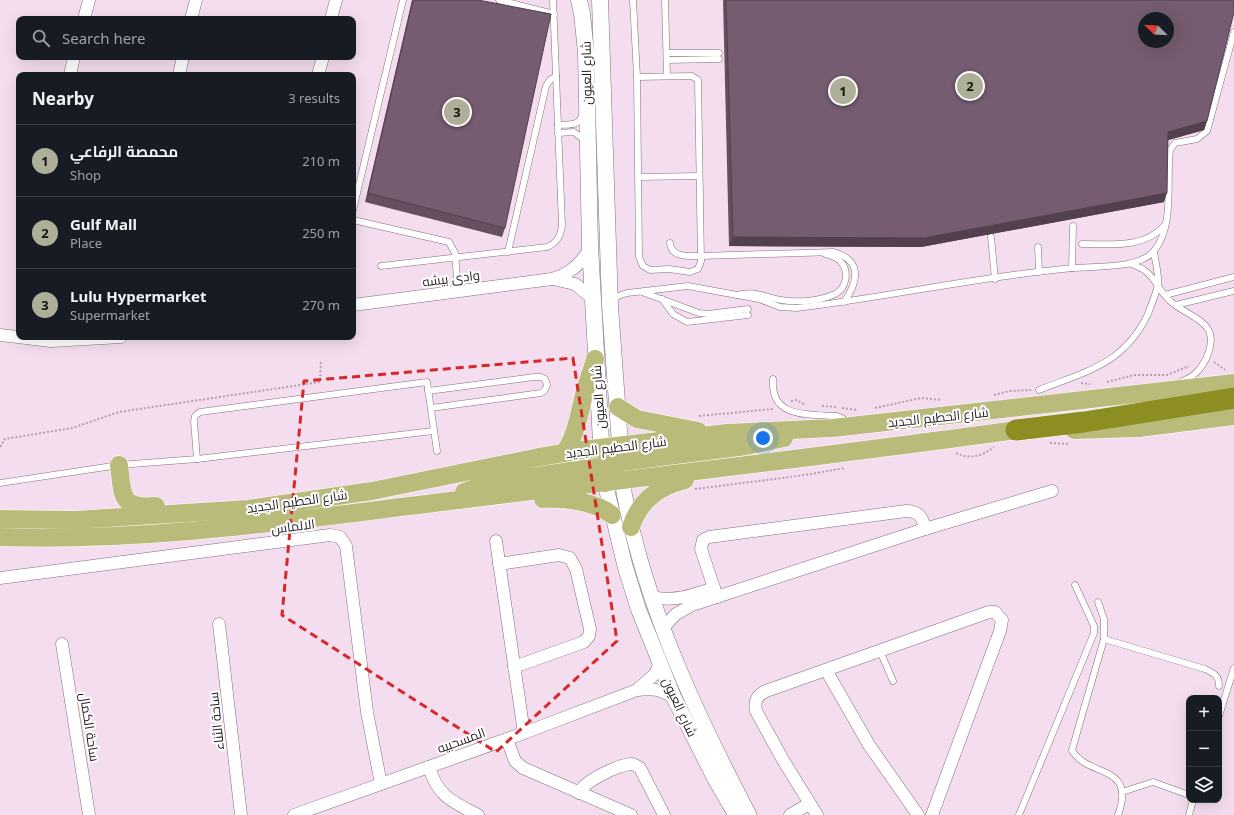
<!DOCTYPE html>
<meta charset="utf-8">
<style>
:root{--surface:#171b24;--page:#242831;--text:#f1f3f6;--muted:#9ea1a6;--line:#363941;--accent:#adaf99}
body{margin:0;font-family:"Noto Sans",Cairo,sans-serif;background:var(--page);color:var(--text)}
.controls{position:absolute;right:12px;bottom:12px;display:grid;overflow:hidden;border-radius:8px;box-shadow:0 4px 16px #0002}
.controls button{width:36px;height:36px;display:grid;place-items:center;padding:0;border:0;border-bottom:1px solid var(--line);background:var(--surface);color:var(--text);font:20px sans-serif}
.compass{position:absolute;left:1138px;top:12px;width:36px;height:36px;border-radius:50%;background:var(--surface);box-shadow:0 4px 16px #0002;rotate:294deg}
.you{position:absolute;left:763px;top:438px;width:14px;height:14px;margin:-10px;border:3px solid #fff;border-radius:50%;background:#1a73e8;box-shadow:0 0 0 6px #1a73e833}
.badge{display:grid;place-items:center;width:26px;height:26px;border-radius:50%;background:var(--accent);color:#111;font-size:13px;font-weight:700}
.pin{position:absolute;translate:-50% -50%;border:2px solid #fff;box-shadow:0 1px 4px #0006}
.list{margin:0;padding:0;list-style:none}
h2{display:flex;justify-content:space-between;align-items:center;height:52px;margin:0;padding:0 16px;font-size:17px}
h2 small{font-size:13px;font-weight:400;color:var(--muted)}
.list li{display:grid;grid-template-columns:26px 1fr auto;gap:12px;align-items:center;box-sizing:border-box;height:72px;padding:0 16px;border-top:1px solid var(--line)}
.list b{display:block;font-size:15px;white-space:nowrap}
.list p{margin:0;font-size:13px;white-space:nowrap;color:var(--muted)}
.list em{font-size:13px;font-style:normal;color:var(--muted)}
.icon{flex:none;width:22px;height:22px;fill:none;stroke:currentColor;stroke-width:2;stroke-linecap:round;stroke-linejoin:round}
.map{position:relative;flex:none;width:1234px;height:815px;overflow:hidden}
.search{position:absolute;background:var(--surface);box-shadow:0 4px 16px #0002;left:16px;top:16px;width:340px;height:44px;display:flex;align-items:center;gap:10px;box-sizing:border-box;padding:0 14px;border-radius:8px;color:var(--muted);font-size:15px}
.panel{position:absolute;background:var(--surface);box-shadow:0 4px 16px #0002;left:16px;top:72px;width:340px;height:268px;border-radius:8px}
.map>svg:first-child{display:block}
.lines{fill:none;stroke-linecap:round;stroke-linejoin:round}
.service-casing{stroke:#836f7e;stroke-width:7}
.minor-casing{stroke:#836f7e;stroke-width:13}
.tertiary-casing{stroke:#836f7e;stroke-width:16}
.secondary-casing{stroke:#836f7e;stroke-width:17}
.primary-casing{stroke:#fff;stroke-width:19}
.motorway-casing{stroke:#fff;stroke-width:22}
.path{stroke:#b29fad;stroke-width:2;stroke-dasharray:2 2;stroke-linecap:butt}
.service{stroke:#fff;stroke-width:6}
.minor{stroke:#fff;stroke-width:12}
.tertiary{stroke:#fff;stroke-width:15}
.secondary{stroke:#fff;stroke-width:16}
.primary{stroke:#babb7a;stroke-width:18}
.motorway{stroke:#8c8e22;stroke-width:21}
.wall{fill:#654f60}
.shaded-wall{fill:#52404e}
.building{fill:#755c70;stroke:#52404e;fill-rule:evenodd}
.marked{fill:none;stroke:#d62828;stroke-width:3;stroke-dasharray:8 5;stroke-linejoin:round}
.labels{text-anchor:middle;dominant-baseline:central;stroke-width:4;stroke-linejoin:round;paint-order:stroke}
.street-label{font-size:13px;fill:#221a20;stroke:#fff}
</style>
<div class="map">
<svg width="1234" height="815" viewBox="0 0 1234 815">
<rect width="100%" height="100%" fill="#f4ddef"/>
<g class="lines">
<defs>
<g id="service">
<path d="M499,0L554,14"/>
<path d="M633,0L637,77L639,257L643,266L650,270L669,269L690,272L698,269L701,261L698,80L692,76L637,77"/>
<path d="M665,0L667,76"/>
<path d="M667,53H719"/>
<path d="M667,60L719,59"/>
<path d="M558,125C568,124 579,127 582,115"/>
<path d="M558,133L574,132L584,140"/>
<path d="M639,177L699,176"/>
<path d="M353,210L403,0"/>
<path d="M353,220L449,242L455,253L458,292"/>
<path d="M991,237L995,279"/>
<path d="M670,243C671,258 689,256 701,256L834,252C863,261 858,282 844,302"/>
<path d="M1082,244C1111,244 1144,249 1165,225"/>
<path d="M1038,247L1039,272"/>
<path d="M508,252L546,86L550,80L556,76"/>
<path d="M1131,264C1156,272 1154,286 1170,301C1192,320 1223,321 1206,359C1200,370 1194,377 1182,381"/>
<path d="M381,266L547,247C557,243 561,236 562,225L553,0"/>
<path d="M1072,268L1073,226"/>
<path d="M642,292L699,313L708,314L748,309"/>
<path d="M737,295C756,290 763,297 781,300C798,303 820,301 835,294C847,288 849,271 841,262C837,257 831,256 825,254"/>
<path d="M1165,295L1234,277"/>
<path d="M662,299L673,314L687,322L748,315"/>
<path d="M613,301L618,296L627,293L688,286L759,299L780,307L797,308C889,297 981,276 1073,268C1097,266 1139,269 1154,251C1175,226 1166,180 1170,150L1175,143L1197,139L1207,131L1234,32"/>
<path d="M1176,305L1234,291"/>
<path d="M773,379C770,419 809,414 837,416L842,418L848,423"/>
<path d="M1039,390C1084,372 1123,365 1147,316C1151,306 1156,295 1158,284C1159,274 1155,261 1154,251"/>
<path d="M428,391L534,377H541L545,379L547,385L545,390L541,393L431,408"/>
<path d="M197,459L194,421L195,416L200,412L427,382L437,451"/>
<path d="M0,483L119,465L197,459L433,431"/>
<path d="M1098,602L1104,619V639L1072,750C1087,778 1137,763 1118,815"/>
<path d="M1104,639L1205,669C1213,673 1219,675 1219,686"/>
<path d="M880,651L893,681"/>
<path d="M1219,716L1234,668"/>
<path d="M1122,792L1153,782L1189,795"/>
<path d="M1019,815L1094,633V626L1075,585"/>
<path d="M1189,815L1193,800"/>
</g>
<g id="minor">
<path d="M84,19L89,0"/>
<path d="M191,19L196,0"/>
<path d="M331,19L336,0"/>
<path d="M70,75L74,57"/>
<path d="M179,75L183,57"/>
<path d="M318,75L323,57"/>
<path d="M553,279L575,284L592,298"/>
<path d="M353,305L552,279C570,274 582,264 590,247"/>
<path d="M0,335L51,341L121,337"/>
<path d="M496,541L524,733"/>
<path d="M499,564L559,555L570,558L576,569L590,629L589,636L584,642L514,667"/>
<path d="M0,578L330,535L340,537L346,546L367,712L381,784"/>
<path d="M653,597C675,602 693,595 714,588"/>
<path d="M717,597L701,549L703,540L709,537L906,511C919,511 923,518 925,529"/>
<path d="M219,624L241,815"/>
<path d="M664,627L676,614L692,605L925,529L1052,491"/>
<path d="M62,644L89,815"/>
<path d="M826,670L869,745L918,815"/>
<path d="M638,689L655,674L660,663"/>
<path d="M507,739L515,761L523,768L631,815"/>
<path d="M429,767C438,797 453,802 478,815"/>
<path d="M579,793C584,781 618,765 631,764C634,764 637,766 640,768L664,815"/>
<path d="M294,815L524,733L637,690C652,688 661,689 674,698"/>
<path d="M790,815L809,804"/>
<path d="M817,815L783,760L756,711C754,701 757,695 766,691L989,612H995L1002,620L1000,631L932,815"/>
</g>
<g id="tertiary">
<path d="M622,481C642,599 694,710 749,815"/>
<path d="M605,483L625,566L638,608L674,698L715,779L736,815"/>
</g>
<g id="secondary">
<path d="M579,0L582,14L586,52L590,246L602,459"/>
<path d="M600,0L610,306L621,458"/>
</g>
<g id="primary">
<path d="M618,407L637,419L698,431"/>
<path d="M1074,430L1139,428L1234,416"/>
<path d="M564,453C577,434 579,413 585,391C588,380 592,370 595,359"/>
<path d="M119,465C123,495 119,509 156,506"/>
<path d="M605,483L609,470L621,462L746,446L784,438"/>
<path d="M464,492L489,483L598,467L603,465L616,453"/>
<path d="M543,499C564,498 595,501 612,515"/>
<path d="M0,519L75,520L248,509L372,491L539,457L582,450L727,433L833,428L1234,383"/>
<path d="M631,527C640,500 658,487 685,480"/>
<path d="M0,537C151,542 301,519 450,501C639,478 828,456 1016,430H1030"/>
</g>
<path id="motorway" d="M1016,430L1084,422L1234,398"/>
</defs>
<use href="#service" class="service-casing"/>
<use href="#minor" class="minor-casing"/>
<use href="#tertiary" class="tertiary-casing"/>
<use href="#secondary" class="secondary-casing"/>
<use href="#primary" class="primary-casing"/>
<use href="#motorway" class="motorway-casing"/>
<g class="path">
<path d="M1214,362L1225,370"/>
<path d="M1107,382L1134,375H1167L1189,366"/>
<path d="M1081,383L1090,384"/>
<path d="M994,395L1010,391L1031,390"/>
<path d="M791,401L796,400L806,405"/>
<path d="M822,406L838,407"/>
<path d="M842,408L857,410"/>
<path d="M875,408L921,398L942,400"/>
<path d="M699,416L773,409"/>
<path d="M1050,443L1070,444"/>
<path d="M0,447L5,439L72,428L119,412L320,382L321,361"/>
<path d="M956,453C970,460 982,456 994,447"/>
<path d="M695,489L805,475L845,468"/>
</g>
<use href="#service" class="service"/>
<use href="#minor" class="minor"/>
<use href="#tertiary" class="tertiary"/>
<use href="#secondary" class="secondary"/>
<use href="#primary" class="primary"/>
<use href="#motorway" class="motorway"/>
</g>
<g class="wall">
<path d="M412,0H478L505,228L502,237L365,202Z"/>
<path d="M723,0H1234L1207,121L1204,130L1168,140L1164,202L921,247L729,246Z"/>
</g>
<g class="shaded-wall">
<path d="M1207,121L1204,130L1165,141L1168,132Z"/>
<path d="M1167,193L1164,202L921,247L729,246L733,237Z"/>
</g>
<g class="building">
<path d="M413,0H478L551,14L505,228L368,193Z"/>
<path d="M726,0H1234V12L1207,121L1168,132L1167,193L924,238L733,237ZM1144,18H1168V42H1144Z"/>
</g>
<path class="marked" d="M573,358L617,641L496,752L282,615L304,381Z"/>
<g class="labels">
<g class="street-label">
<text transform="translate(586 73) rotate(-91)">شارع العيون</text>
<text transform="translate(451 278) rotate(-7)">وادى بيشه</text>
<text transform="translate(598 397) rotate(-94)">شارع العيون</text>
<text transform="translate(938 417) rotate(-6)">شارع الحطيم الجديد</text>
<text transform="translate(616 447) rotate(-7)">شارع الحطيم الجديد</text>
<text transform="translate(297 501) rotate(-8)">شارع الحطيم الجديد</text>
<text transform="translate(293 526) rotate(-7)">الالماس</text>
<text transform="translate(680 707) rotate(65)">شارع العيون</text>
<text transform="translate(216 721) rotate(-96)">ساحة الثناء</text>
<text transform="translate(90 727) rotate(81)">ساحة الكمال</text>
<text transform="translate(461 740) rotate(-20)">المسحبيه</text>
</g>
</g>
</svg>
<div class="controls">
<button>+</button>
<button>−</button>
<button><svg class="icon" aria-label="layers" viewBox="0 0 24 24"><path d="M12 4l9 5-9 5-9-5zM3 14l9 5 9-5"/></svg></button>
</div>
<svg class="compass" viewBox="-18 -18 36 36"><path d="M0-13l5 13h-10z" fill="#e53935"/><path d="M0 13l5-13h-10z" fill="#9ea1a6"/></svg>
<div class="you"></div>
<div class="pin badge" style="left:843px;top:91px">1</div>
<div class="pin badge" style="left:970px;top:86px">2</div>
<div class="pin badge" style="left:457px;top:112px">3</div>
<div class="search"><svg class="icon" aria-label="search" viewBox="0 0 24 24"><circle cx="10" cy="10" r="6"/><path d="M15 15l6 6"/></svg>Search here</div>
<section class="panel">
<h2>Nearby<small>3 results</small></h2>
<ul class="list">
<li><span class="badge">1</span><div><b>محمصة الرفاعي</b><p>Shop</p></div><em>210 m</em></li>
<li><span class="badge">2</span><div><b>Gulf Mall</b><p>Place</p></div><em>250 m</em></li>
<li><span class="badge">3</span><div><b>Lulu Hypermarket</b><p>Supermarket</p></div><em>270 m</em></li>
</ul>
</section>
</div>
